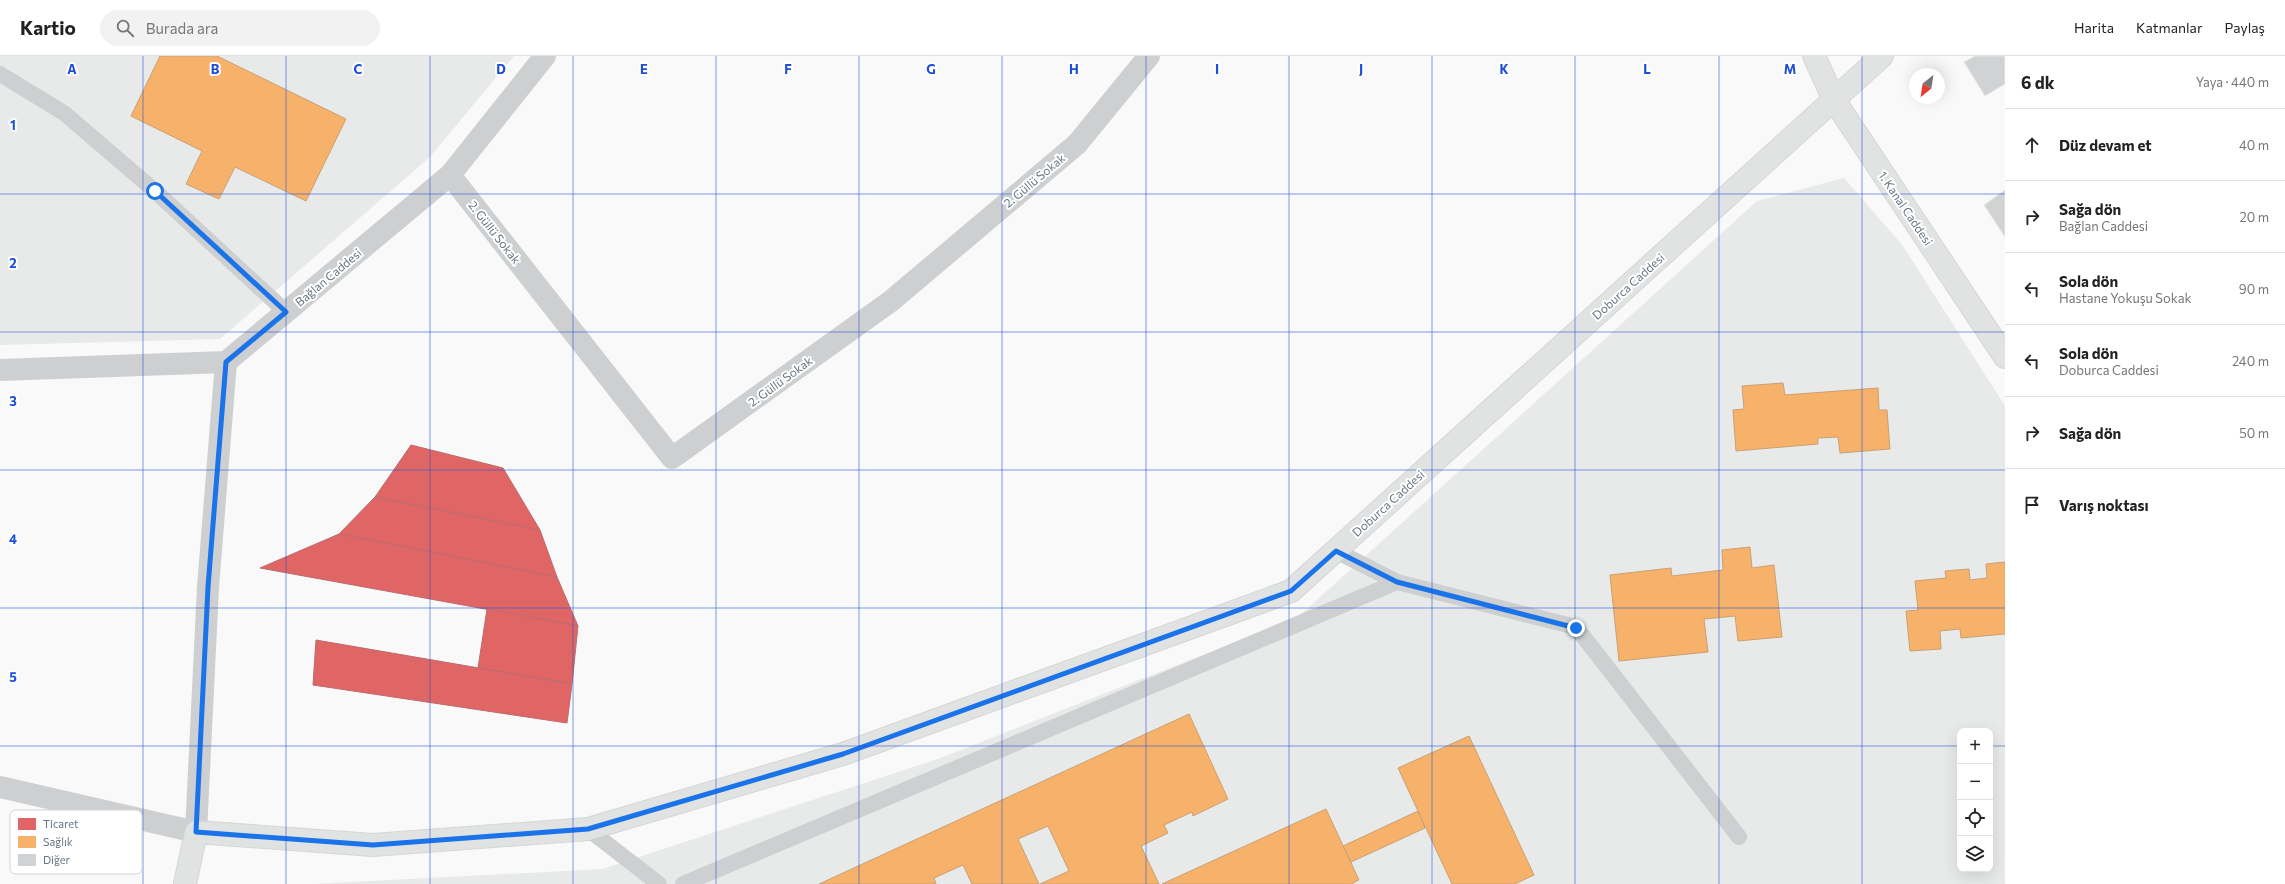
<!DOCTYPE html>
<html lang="tr">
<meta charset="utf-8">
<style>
:root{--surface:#fff;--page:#f2f2f2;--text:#222;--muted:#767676;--line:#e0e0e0}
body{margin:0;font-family:Commissioner,sans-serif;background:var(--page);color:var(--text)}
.controls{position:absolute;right:12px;bottom:12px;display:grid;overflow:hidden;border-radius:8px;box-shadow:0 4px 16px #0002}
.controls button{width:36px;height:36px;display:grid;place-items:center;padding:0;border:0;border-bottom:1px solid var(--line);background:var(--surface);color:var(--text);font:20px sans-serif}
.compass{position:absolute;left:1909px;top:12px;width:36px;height:36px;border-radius:50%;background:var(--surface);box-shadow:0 4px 16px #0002;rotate:210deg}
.stop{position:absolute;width:12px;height:12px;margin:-9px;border:3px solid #1a73e8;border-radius:50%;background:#fff}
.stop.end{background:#1a73e8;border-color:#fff;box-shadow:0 1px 4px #0008}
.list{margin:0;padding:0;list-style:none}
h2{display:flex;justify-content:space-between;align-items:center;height:52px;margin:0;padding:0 16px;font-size:17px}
h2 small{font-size:13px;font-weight:400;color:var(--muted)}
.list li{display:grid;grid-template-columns:26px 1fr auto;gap:12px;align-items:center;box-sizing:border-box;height:72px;padding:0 16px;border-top:1px solid var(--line)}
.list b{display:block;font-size:15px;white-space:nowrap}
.list p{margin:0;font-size:13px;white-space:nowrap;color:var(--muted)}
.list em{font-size:13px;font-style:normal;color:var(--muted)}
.icon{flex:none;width:22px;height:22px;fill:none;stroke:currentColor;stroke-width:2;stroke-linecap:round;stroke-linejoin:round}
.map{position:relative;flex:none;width:2005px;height:828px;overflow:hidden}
header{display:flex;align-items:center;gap:24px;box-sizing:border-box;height:56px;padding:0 20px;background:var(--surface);border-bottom:1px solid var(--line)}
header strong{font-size:19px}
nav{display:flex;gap:22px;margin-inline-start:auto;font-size:14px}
.search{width:280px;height:36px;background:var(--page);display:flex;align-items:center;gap:10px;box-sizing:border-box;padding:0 14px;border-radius:22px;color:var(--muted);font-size:15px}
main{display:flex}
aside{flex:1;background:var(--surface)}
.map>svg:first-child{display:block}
.built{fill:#e8e9e9;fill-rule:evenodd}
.shops{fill:#e06666;stroke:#bb6b6f}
.health{fill:#f6b26b;stroke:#caa072}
.building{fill:#d0d2d3;stroke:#e8e8e8}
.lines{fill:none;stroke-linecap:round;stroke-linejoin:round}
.secondary-casing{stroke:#d5d6d7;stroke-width:24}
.service{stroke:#cecfd0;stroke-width:16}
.minor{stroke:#cecfd0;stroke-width:22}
.tertiary{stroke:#cecfd0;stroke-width:22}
.secondary{stroke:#e1e2e2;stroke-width:22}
.route{stroke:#1a73e8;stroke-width:5}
.grid{fill:none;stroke:#1d4ed8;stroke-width:1;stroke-opacity:0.55}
.labels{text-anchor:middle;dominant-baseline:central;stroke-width:4;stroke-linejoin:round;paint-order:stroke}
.street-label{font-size:12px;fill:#657683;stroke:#fff}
.key{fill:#fff;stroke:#d1d6da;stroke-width:1}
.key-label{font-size:11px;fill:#657683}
.grid-label{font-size:13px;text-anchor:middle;font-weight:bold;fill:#1d4ed8;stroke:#fff;stroke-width:4;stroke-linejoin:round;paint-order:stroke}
</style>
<header>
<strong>Kartio</strong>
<div class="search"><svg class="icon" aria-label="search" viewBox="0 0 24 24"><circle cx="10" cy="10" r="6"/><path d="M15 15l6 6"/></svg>Burada ara</div>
<nav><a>Harita</a><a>Katmanlar</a><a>Paylaş</a></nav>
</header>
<main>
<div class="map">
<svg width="2005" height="828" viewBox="0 0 2005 828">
<rect width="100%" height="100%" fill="#f9f9f9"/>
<g class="built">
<path d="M0,0H514L430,101L220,283L0,289Z"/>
<path d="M1844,122L1903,190L2005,350V828H313L602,813L938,703L1297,562L1757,145ZM1960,675H1990V813H1960Z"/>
</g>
<g class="shops">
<path d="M411,389L503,412L540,474L375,441Z"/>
<path d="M375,441L540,474L557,521L339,478Z"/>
<path d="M339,478L557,521L578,570L260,512Z"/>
<path d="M487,553L578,570L572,628L478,612Z"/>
<path d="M316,584L572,628L567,667L313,629Z"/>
</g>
<g class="health">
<path d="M160,0H217L346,63L306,145L235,111L219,143L186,128L202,95L131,60Z"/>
<path d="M1783,327L1785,339L1878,332L1879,354H1887L1890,393L1840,397L1838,381L1818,382V388L1736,395L1733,354L1744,353L1742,330Z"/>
<path d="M1750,491L1752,512L1774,509L1782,581L1738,585L1735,560L1704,563L1708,596L1619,605L1610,519L1671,512L1672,520L1723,514L1722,494Z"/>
<path d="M2005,506V578L1961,582L1960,573L1940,575L1941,593L1910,595L1906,555L1918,554L1915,525L1946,522L1945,515L1969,513L1970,524L1987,522L1986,508Z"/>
<path d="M1189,658L1228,743L1193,760L1192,756L1164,769L1168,777L1141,790L1159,828H1040L1069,815L1048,770L1018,783L1039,828H972L963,809L934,822L936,828H819Z"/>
<path d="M1469,680L1534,819L1515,828H1452L1398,712Z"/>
<path d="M1326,753L1359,824L1351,828H1162Z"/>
<path d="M1418,755L1425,772L1351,806L1343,790Z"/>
</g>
<g class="building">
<path d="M1975,0H2005V28L1985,40L1964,6Z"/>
<path d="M2005,134V181L1984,149Z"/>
</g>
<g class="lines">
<defs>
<g id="secondary">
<path d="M1814,0L1834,44L2005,301"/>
<path d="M185,828L196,776L373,789L588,773L843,698L1291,535L1882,0"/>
</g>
</defs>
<use href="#secondary" class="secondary-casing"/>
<g class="service">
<path d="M0,18L64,57L155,135L286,256"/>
<path d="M1336,495L1397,526L1576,571L1739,781"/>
<path d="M588,773L659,828"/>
<path d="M683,828L1397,526"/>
</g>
<g class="minor">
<path d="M450,119L672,402L891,245L1077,88L1149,0"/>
<path d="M196,776L208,531L226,306"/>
</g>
<g class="tertiary">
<path d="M0,314L226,306L450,119L545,0"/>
<path d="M0,731L196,776"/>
</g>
<use href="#secondary" class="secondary"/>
</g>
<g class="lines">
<path class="route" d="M155,135L286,256L226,306L208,531L196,776L373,789L588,773L843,698L1291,535L1336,495L1397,526L1576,572"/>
</g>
<path class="grid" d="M143,0V828M286,0V828M430,0V828M573,0V828M716,0V828M859,0V828M1002,0V828M1146,0V828M1289,0V828M1432,0V828M1575,0V828M1719,0V828M1862,0V828M0,138H2005M0,276H2005M0,414H2005M0,552H2005M0,690H1960M1990,690H2005"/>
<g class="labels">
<g class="street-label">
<text transform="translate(1034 124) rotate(-40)">2. Güllü Sokak</text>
<text transform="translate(1906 152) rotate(56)">1. Kanal Caddesi</text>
<text transform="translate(495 176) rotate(52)">2. Güllü Sokak</text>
<text transform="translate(328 221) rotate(-40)">Bağlan Caddesi</text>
<text transform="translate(1628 230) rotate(-42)">Doburca Caddesi</text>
<text transform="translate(780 325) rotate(-36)">2. Güllü Sokak</text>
<text transform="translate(1388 447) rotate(-42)">Doburca Caddesi</text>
</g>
</g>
<rect x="10" y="754" width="132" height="64" rx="6" class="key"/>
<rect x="18" y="762" width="18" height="12" fill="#e06666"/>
<rect x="18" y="780" width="18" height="12" fill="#f6b26b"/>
<rect x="18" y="798" width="18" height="12" fill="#d0d2d3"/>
<g class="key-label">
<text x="43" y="772">Ticaret</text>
<text x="43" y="790">Sağlık</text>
<text x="43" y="808">Diğer</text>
</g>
<g class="grid-label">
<text x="72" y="18">A</text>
<text x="215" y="18">B</text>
<text x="358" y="18">C</text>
<text x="501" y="18">D</text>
<text x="644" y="18">E</text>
<text x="788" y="18">F</text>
<text x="931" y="18">G</text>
<text x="1074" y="18">H</text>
<text x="1217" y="18">I</text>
<text x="1361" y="18">J</text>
<text x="1504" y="18">K</text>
<text x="1647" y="18">L</text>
<text x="1790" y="18">M</text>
<text x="13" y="74">1</text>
<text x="13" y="212">2</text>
<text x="13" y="350">3</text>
<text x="13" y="488">4</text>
<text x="13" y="626">5</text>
</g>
</svg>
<div class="controls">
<button>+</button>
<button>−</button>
<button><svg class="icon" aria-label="locate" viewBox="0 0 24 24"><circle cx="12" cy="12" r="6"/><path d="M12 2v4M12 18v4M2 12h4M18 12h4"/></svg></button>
<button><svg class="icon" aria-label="layers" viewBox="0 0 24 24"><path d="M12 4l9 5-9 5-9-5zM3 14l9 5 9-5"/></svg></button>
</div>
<svg class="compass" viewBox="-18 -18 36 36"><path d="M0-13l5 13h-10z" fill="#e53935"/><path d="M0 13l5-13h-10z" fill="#767676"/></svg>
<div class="stop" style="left:155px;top:135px"></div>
<div class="stop end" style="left:1576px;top:572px"></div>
</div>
<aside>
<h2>6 dk<small>Yaya · 440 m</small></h2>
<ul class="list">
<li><svg class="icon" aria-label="ahead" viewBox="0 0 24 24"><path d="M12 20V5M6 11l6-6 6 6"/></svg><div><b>Düz devam et</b></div><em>40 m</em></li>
<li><svg class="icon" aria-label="right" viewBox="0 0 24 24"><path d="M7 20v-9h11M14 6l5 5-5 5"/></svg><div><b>Sağa dön</b><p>Bağlan Caddesi</p></div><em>20 m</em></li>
<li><svg class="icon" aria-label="left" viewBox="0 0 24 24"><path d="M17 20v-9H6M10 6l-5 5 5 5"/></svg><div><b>Sola dön</b><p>Hastane Yokuşu Sokak</p></div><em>90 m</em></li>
<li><svg class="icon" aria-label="left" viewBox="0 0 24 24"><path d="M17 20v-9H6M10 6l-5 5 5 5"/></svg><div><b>Sola dön</b><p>Doburca Caddesi</p></div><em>240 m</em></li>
<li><svg class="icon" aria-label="right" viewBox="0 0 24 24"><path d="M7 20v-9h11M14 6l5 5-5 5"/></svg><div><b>Sağa dön</b></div><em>50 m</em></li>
<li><svg class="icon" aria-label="arrive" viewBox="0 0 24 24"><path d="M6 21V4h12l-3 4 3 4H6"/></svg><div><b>Varış noktası</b></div></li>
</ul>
</aside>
</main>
